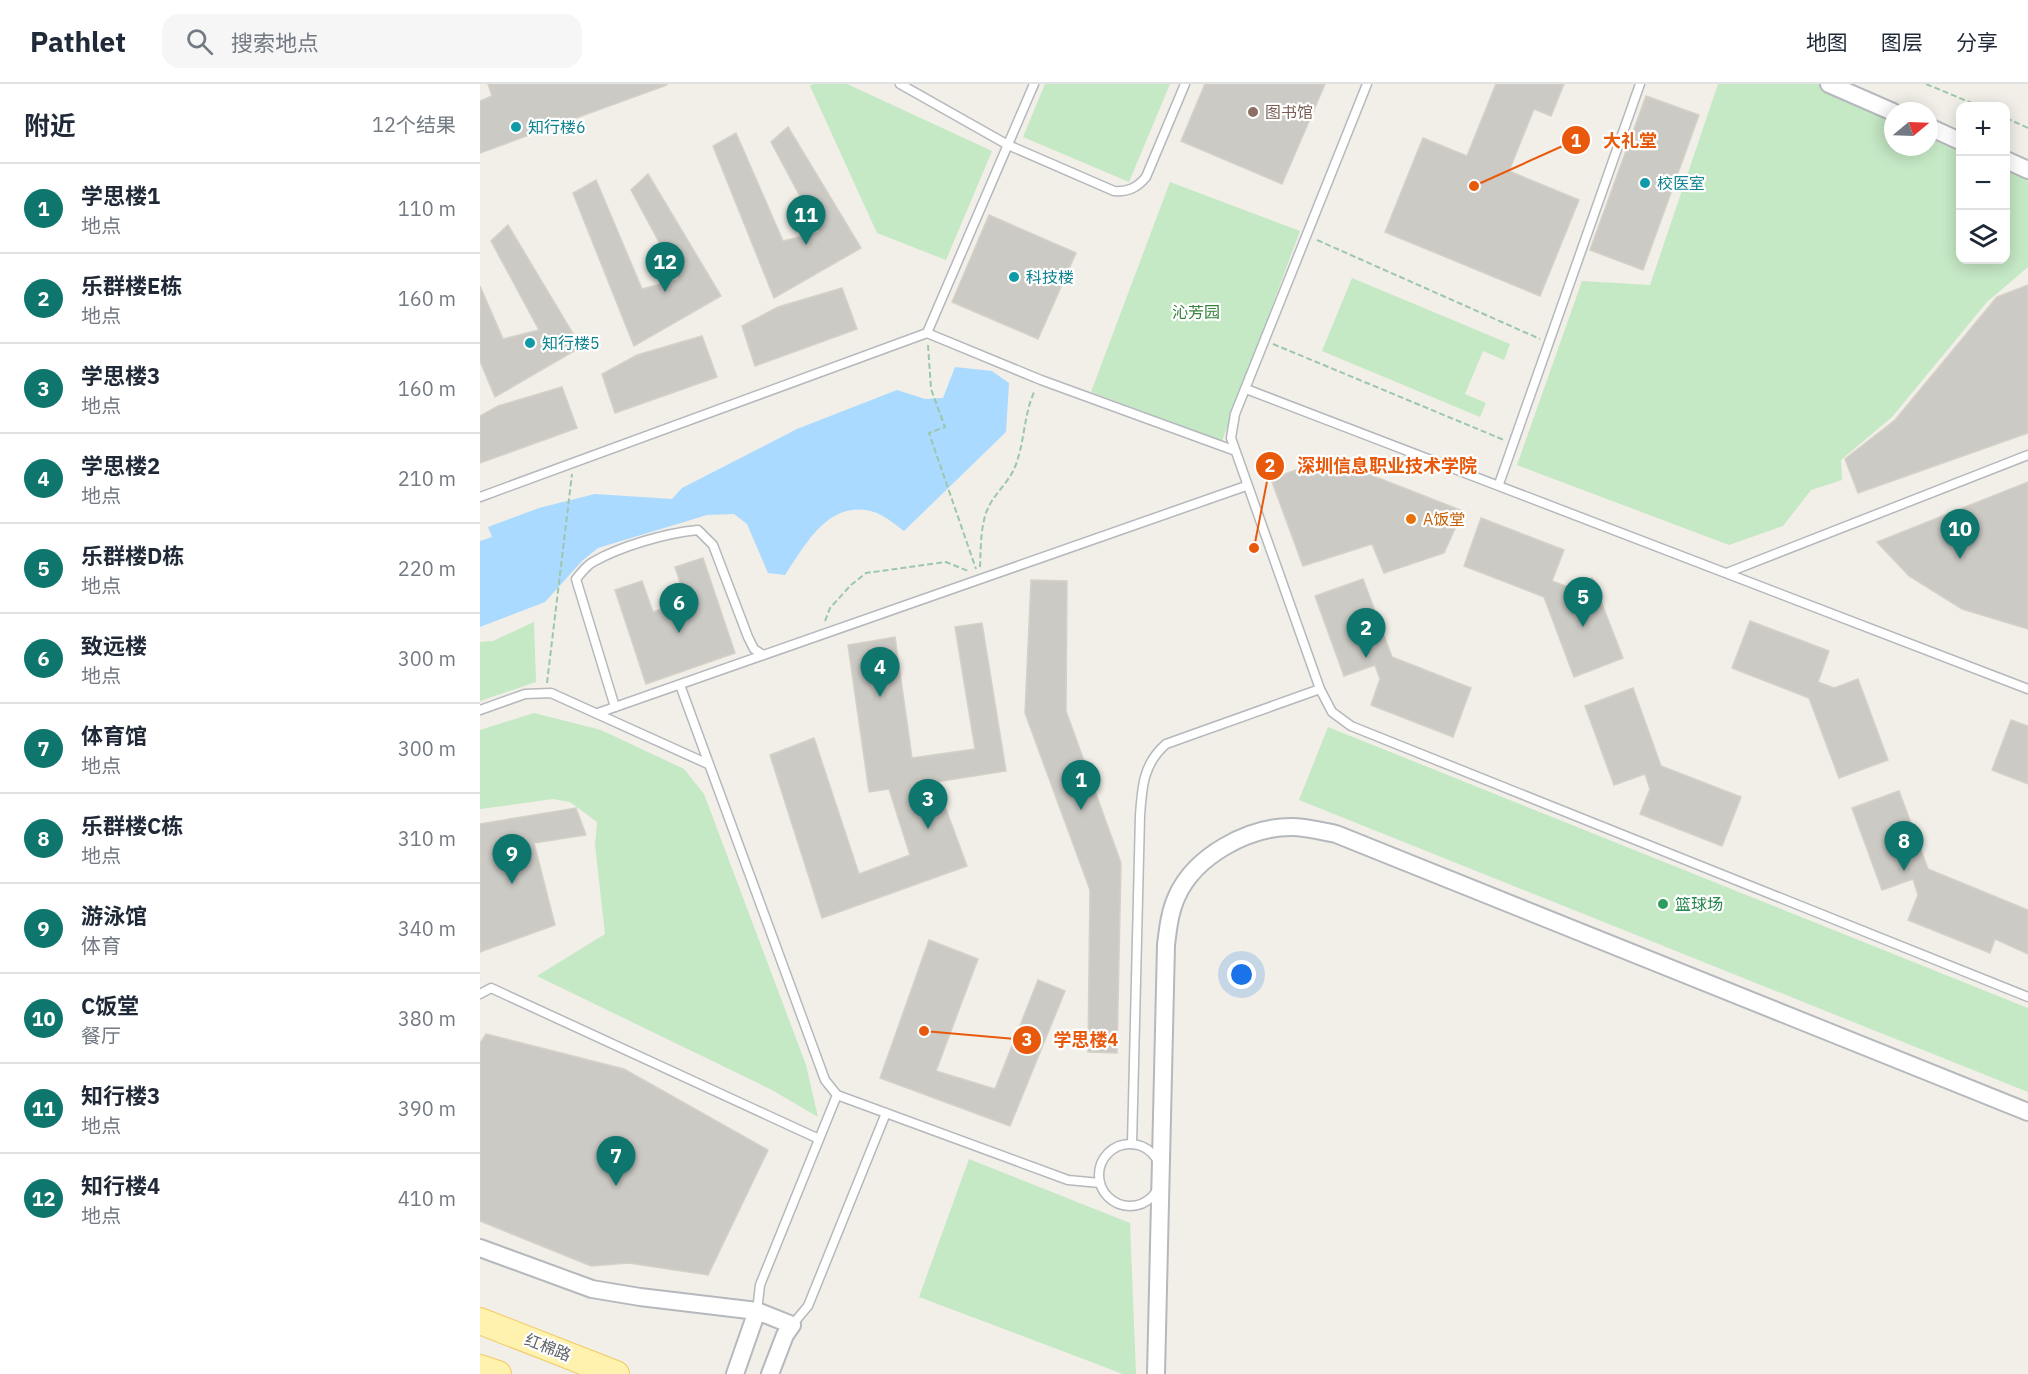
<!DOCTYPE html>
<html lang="zh">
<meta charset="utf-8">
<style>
:root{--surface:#fff;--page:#f6f6f7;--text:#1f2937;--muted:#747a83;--line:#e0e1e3;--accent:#0f766e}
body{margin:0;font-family:"IBM Plex Sans","Noto Sans SC",sans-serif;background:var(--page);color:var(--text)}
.controls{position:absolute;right:18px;top:18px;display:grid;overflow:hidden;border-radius:12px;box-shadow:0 3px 15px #0003}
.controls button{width:54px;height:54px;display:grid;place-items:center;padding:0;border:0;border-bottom:2px solid var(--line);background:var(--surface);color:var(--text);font:30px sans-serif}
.compass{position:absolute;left:1404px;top:18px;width:54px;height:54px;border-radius:50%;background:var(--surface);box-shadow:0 3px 15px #0003;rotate:71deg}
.you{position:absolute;left:762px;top:891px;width:21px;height:21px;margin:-15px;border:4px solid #fff;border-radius:50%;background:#1a73e8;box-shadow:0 0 0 9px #1a73e833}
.badge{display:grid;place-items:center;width:39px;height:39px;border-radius:50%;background:var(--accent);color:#fff;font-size:20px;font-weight:700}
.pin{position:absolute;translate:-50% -50px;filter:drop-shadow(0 2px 3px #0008)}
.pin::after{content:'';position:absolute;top:32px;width:21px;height:18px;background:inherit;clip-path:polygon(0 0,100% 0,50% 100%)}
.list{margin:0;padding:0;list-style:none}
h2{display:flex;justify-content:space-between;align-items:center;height:78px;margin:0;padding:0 24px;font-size:26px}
h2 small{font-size:20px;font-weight:400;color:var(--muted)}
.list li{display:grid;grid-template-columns:39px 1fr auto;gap:18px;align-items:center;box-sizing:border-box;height:90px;padding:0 24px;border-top:2px solid var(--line)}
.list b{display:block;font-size:22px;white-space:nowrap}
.list p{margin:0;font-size:20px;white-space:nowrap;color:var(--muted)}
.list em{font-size:20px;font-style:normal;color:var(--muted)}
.icon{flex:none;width:33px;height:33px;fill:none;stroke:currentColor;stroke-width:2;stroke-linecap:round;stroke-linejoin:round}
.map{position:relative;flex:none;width:1548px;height:1290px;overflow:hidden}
header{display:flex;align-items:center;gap:36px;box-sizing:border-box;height:84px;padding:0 30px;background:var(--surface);border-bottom:2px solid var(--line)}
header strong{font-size:28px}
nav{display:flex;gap:33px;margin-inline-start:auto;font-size:21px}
.search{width:420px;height:54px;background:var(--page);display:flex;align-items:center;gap:15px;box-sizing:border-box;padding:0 21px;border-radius:18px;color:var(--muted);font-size:22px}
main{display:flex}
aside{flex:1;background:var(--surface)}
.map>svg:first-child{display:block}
.green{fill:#c5e8c5}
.water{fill:#aadaff}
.building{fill:#cccac5;stroke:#d6d1c6;stroke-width:1.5}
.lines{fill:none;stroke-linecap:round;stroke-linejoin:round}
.lane-casing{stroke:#b5b8bc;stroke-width:11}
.street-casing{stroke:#b5b8bc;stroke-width:20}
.primary-casing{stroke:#f2c960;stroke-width:28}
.path{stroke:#9cc7a9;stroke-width:2;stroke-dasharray:6 3;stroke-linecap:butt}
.lane{stroke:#fff;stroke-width:8}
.street{stroke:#fff;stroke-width:16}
.primary{stroke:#fff2af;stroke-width:26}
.education-dot{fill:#8d6e63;stroke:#fff;stroke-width:2}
.culture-dot{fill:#0f9aa8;stroke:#fff;stroke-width:2}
.food-dot{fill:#e8710a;stroke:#fff;stroke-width:2}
.leisure-dot{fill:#2e9e5b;stroke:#fff;stroke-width:2}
.labels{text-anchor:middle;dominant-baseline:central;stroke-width:4.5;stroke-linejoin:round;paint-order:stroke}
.education-label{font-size:16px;fill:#785e54;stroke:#fff;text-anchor:start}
.culture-label{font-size:16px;fill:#0d838f;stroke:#fff;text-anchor:start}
.park-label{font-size:16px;fill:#348238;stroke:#fff}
.food-label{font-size:16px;fill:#c56008;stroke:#fff;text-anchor:start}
.leisure-label{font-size:16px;fill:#27864d;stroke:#fff;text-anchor:start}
.street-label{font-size:16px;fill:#5f6368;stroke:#fff}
.leader{fill:none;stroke:#e8590c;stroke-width:2}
.callout-dot{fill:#e8590c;stroke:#fff;stroke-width:2}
.mark-label{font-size:18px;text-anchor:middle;font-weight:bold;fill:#fff}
.callout-label{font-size:18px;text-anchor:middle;font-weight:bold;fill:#e8590c;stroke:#fff;stroke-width:4.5;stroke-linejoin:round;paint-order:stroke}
</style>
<header>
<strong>Pathlet</strong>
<div class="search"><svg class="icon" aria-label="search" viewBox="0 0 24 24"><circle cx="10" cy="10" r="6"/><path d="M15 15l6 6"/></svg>搜索地点</div>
<nav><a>地图</a><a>图层</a><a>分享</a></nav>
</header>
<main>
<aside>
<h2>附近<small>12个结果</small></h2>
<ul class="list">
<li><span class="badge">1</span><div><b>学思楼1</b><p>地点</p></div><em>110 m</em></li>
<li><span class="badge">2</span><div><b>乐群楼E栋</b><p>地点</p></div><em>160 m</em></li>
<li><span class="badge">3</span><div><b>学思楼3</b><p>地点</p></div><em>160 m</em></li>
<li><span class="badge">4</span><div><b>学思楼2</b><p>地点</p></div><em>210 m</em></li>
<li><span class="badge">5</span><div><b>乐群楼D栋</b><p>地点</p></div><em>220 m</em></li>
<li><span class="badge">6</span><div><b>致远楼</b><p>地点</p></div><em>300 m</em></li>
<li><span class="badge">7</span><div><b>体育馆</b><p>地点</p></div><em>300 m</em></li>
<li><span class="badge">8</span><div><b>乐群楼C栋</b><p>地点</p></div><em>310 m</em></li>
<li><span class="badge">9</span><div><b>游泳馆</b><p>体育</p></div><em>340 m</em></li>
<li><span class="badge">10</span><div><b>C饭堂</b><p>餐厅</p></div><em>380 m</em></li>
<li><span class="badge">11</span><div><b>知行楼3</b><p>地点</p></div><em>390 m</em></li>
<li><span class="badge">12</span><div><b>知行楼4</b><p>地点</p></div><em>410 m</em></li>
</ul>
</aside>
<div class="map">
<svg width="1548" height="1290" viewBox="0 0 1548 1290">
<rect width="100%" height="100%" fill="#f1efe8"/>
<g class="green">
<path d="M333,0H367L512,67L466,176L397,149L330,2Z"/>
<path d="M565,0H690L649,98L543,53Z"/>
<path d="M1238,0H1338L1413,31V63H1449V47L1480,61V176H1526V81L1548,90V183L1507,218L1412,333L1361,376L1362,396L1331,406L1303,442L1249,461L1037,381L1102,197L1170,201Z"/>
<path d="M690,98L820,147L742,357L611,308Z"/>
<path d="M872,194L1030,260L1024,276L1003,267L985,310L1006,319L1000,333L842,267Z"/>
<path d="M54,538L56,598L0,617V558L13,557Z"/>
<path d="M54,629L121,646L204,685L224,710L326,981L338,1033L292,1006L57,892L125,850L115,761L117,738L90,718L73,715L0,725V646Z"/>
<path d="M848,643L1548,924V1008L819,716Z"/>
<path d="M489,1075L650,1139L656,1290H643L439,1213Z"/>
</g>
<path class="water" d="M475,283L512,287L529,299L526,348L424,447C416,441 406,433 397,429C350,412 326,460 305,491L288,489L267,440L254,430L227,431L118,464L103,476L65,518L0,543V457L12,453L8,443L59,424L115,410L192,415L202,404L317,345L417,306L445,315L463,314Z"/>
<g class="building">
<path d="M8,0H187V1L0,69V17L12,12Z"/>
<path d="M725,0H845L802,100L701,57Z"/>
<path d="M1016,0H1084L1071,32L1054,25L1029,87L1099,116L1060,212L905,148L943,54L987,72Z"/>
<path d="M1166,12L1219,31L1163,186L1110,166Z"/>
<path d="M308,43L381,164L294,214L233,62L256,49L303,157L339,148L291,58Z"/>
<path d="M168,90L241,212L154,262L93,109L116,96L162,205L199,195L151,106Z"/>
<path d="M509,131L596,169L558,255L472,218Z"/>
<path d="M28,141L101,263L15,313L0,277V202L23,255L59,246L11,157Z"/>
<path d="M1548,201V349L1378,409L1365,375L1415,336L1517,213Z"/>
<path d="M362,204L377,245L275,282L262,242L298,223Z"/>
<path d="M222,252L237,293L135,329L122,290L157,271Z"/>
<path d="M82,303L97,344L0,379V332L18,322Z"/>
<path d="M860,379L983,427L964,469L904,489L892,460L823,482L791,395L833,380L836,388Z"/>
<path d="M1548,398V545L1482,525L1429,492L1397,458Z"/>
<path d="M1001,434L1084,466L1072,497L1088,503L1112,494L1143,574L1094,593L1064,513L984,482Z"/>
<path d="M223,474L255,569L166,600L135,506L162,497L173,528L206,517L195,483Z"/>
<path d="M883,495L912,573L991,604L973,653L891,621L900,595L895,581L864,592L835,512Z"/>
<path d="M551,496L587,497L586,627L641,779L637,969L608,968L610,806L545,629Z"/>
<path d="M1270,537L1349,567L1338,598L1354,604L1378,595L1408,676L1359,694L1329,614L1252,584Z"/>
<path d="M502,539L526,687L456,698L487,782L342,834L290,671L334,654L379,790L430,771L409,705L389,708L368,561L415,553L432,674L495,665L475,543Z"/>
<path d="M1153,604L1181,682L1261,713L1242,762L1160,730L1170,705L1165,690L1134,701L1105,622Z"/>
<path d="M1531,636L1548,642V700L1512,686Z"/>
<path d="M1419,707L1448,785L1548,826V870L1515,855L1510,869L1428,836L1438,811L1433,795L1402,806L1372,724Z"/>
<path d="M96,724L106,751L54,759L75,841L0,868V740Z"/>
<path d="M449,856L498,875L456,987L515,1005L558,896L585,907L530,1042L400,994Z"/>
<path d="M6,950L144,985L288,1066L228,1191L149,1179L111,1182L0,1137V959Z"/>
</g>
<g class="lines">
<defs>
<g id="lane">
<path d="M420,0L528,61L634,107C648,108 657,104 666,93L705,0"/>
<path d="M887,0L755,330L751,354L840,605L852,628L871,642L1548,913"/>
<path d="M447,249L554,0"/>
<path d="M766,305L1548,605"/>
<path d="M1019,400L1160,0"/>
<path d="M0,413L447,249L561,296L753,366"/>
<path d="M1249,488L1548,371"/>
<path d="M200,601L345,996L357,1011L588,1096L620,1099"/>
<path d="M135,623L96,495C101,489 107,481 113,478C141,462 186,449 218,446L233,461L268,553L274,565L283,571"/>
<path d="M0,626L45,610L71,609L228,680"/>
<path d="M118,629L766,402"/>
<path d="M0,910L11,904L339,1055"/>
<circle cx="650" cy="1091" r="31"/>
<path d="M652,1060L660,732C662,703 663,680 686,660L840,605"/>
<path d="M277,1227L280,1201L357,1011"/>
<path d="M312,1241L328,1222L406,1029"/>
</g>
<g id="street">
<path d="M1349,0L1413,28"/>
<path d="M1449,43L1480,57"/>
<path d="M1526,76L1548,86"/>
<path d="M0,1164L112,1205L160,1213L277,1227L312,1241L305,1251L290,1290"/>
<path d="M255,1290L277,1227"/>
<path d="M676,1290L686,861C688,844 690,827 697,812C715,772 768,743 811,743C826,743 841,747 856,750L1548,1028"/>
</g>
<g id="primary">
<path d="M0,1237L136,1290"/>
<path d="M0,1284L18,1290"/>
</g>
</defs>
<use href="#lane" class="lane-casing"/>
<use href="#street" class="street-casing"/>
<use href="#primary" class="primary-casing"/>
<g class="path">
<path d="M1446,0L1499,22"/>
<path d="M1526,34L1548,44"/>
<path d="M837,156L1060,255"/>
<path d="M793,260L1024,356"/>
<path d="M448,261L451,305L465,343L449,349L496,485"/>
<path d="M500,483C501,464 500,442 508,424C516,407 532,396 537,377C545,354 544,329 555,306"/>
<path d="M345,537L350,524L371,501L386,489L466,478L488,487"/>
<path d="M67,599L92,390"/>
</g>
<use href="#lane" class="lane"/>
<use href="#street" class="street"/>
<use href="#primary" class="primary"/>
</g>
<circle class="education-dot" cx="773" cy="28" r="6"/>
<g class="culture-dot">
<circle cx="36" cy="43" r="6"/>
<circle cx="1165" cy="99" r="6"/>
<circle cx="534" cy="193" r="6"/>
<circle cx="50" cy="259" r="6"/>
</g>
<circle class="food-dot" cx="931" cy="435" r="6"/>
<circle class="leisure-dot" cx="1183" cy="820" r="6"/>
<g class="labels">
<g class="education-label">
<text x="785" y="28">图书馆</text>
</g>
<g class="culture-label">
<text x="48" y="43">知行楼6</text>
<text x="1177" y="99">校医室</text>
<text x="546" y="193">科技楼</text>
<text x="62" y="259">知行楼5</text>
</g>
<g class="park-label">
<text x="716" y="228">沁芳园</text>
</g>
<g class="food-label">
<text x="943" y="435">A饭堂</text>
</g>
<g class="leisure-label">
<text x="1195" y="820">篮球场</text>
</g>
<g class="street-label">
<text transform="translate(68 1263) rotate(21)">红棉路</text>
</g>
</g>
<path class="leader" d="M994 102L1096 56M774 464L790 382M444 947L547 956"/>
<g class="callout-dot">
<circle cx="994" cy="102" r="6"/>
<circle cx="774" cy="464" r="6"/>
<circle cx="444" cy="947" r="6"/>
<circle cx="1096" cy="56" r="15"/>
<circle cx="790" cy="382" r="15"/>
<circle cx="547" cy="956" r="15"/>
</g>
<g class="mark-label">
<text x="1096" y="63">1</text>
<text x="790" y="388">2</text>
<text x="547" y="962">3</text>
</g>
<g class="callout-label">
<text x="1150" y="63">大礼堂</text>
<text x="907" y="388">深圳信息职业技术学院</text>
<text x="606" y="962">学思楼4</text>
</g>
</svg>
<div class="controls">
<button>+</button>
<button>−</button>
<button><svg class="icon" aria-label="layers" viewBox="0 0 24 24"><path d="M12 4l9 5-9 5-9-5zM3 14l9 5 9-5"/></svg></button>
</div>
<svg class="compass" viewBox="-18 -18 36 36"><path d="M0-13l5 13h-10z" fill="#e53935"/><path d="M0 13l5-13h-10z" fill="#747a83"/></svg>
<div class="you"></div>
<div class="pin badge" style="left:601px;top:726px">1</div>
<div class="pin badge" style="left:886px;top:574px">2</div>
<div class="pin badge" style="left:448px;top:745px">3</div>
<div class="pin badge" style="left:400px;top:613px">4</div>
<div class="pin badge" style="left:1103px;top:543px">5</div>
<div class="pin badge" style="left:199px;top:549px">6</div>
<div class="pin badge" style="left:136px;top:1102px">7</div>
<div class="pin badge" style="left:1424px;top:787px">8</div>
<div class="pin badge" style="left:32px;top:800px">9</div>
<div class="pin badge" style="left:1480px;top:475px">10</div>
<div class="pin badge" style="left:326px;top:161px">11</div>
<div class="pin badge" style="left:185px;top:208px">12</div>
</div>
</main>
